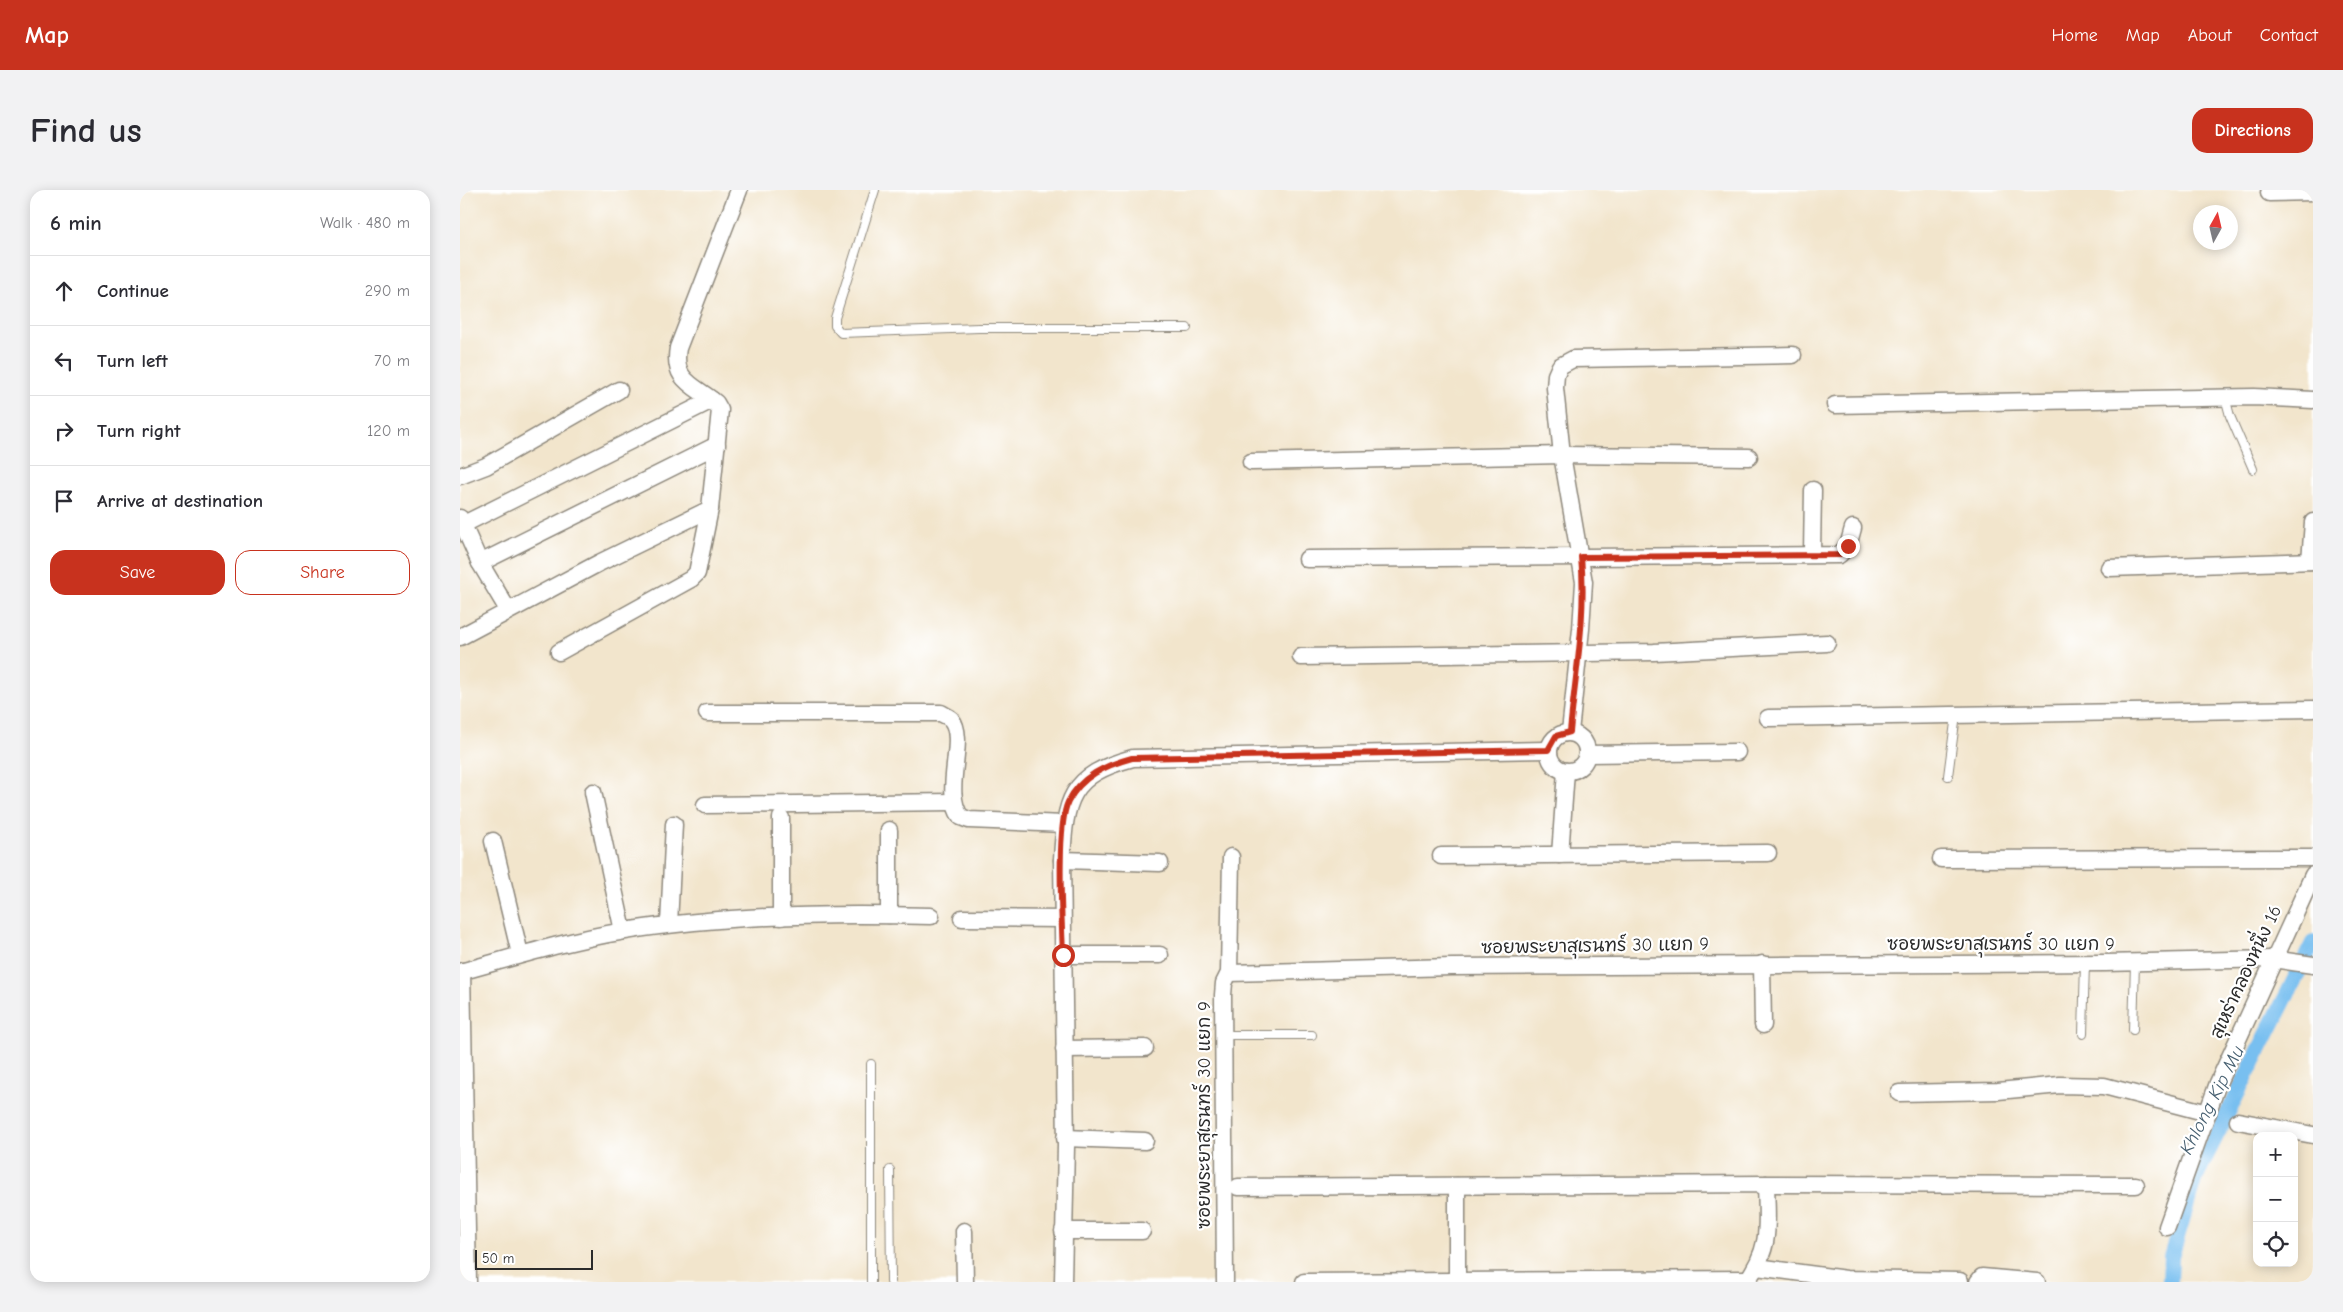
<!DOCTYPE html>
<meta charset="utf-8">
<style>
:root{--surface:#fff;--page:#f2f2f3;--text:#2b2b33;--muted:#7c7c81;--line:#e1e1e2;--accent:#c8321e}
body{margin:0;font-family:"Comic Neue","Playpen Sans Thai",sans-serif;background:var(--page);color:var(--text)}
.controls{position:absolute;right:15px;bottom:15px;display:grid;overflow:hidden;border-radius:10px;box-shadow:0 2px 12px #0003}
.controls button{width:45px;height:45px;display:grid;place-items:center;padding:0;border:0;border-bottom:1px solid var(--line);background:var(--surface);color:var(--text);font:25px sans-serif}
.compass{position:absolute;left:1733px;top:15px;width:45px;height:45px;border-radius:50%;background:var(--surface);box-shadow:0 2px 12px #0003;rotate:8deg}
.scale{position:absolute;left:15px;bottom:12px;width:118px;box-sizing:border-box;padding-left:5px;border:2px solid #2b2b2b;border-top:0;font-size:14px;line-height:18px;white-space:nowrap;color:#2b2b2b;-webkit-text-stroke:4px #fff;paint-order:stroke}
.stop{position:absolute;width:15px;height:15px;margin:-11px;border:4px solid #c8321e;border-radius:50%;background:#fff}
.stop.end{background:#c8321e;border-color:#fff;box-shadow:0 1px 5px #0008}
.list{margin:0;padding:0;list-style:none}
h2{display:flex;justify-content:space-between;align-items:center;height:65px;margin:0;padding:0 20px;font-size:21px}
h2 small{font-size:16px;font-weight:400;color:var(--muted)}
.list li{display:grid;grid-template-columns:32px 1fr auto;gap:15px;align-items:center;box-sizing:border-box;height:70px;padding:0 20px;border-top:1px solid var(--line)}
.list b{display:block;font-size:19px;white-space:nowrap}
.list em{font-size:16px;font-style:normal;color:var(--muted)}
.actions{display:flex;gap:10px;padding:15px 20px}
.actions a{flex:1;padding:11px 0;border:1px solid var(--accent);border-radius:15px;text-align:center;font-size:18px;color:var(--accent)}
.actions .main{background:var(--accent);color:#fff}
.icon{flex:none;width:28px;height:28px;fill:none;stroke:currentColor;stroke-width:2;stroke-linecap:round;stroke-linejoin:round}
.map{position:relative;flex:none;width:1853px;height:1092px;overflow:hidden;border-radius:15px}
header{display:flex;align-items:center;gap:30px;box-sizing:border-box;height:70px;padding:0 25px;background:var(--accent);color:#fff}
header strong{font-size:24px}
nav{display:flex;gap:28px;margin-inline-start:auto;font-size:18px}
.intro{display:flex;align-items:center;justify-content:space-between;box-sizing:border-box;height:120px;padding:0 30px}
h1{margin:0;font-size:35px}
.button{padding:12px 22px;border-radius:15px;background:var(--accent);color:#fff;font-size:18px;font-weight:700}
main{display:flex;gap:30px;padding:0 30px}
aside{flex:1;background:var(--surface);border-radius:15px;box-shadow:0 2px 12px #0003}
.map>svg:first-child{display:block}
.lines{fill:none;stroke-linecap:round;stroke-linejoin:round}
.canal{stroke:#78bff0;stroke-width:16}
.service-casing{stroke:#8e887c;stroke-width:10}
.minor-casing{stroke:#8e887c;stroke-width:19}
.service{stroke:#fff;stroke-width:8}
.minor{stroke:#fff;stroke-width:16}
.route{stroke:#c8321e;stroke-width:6}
.labels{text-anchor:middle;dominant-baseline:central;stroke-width:4.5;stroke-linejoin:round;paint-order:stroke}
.street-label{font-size:18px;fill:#2b2b2b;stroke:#fff}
.water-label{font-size:19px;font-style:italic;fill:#465f70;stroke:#fff}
</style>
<header>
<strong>Map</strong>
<nav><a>Home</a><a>Map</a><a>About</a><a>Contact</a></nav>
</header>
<div class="intro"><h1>Find us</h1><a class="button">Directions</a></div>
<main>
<aside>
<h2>6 min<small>Walk · 480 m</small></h2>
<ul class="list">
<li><svg class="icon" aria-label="ahead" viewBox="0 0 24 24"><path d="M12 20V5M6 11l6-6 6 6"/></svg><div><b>Continue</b></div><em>290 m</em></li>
<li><svg class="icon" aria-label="left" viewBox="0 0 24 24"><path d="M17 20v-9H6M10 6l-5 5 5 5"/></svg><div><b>Turn left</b></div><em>70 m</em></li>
<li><svg class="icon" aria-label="right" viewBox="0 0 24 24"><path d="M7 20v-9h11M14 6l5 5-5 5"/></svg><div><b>Turn right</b></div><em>120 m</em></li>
<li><svg class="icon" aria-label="arrive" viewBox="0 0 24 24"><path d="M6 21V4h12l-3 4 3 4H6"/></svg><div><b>Arrive at destination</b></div></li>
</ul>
<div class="actions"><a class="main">Save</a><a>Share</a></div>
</aside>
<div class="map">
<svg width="1853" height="1092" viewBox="0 0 1853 1092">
<rect width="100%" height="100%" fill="#fff"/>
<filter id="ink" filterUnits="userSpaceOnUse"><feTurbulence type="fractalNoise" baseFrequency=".02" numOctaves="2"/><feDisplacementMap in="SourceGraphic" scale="10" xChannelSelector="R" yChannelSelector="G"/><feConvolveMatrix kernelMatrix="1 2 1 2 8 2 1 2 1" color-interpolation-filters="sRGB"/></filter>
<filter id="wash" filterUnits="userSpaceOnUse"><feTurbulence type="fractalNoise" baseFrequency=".0096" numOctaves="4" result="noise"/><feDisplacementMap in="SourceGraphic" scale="20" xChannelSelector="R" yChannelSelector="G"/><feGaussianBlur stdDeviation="1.12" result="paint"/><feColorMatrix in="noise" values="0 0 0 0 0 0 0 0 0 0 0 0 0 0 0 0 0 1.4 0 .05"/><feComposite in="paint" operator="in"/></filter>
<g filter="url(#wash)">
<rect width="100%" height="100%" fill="#f2e5cc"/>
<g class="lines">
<path class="canal" d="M1710,1092L1711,1067L1734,990L1853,753"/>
</g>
</g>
<g filter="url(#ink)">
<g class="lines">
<defs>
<g id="service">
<path d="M415,0L375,128V136L381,143L519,138H727"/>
<path d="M1765,207L1770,226L1793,279"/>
<path d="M1488,586L1496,525"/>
<path d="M1673,840L1675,773"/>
<path d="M1623,844L1625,773"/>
<path d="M763,845H852"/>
<path d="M411,874V1092"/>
<path d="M430,980L431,1092"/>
</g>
<g id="minor">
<path d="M1809,3L1853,2"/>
<path d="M1375,215L1794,207L1853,210"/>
<path d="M791,272L1102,265L1289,267"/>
<path d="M0,286L26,276L159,200"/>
<path d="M0,328L20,373L48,420"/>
<path d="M0,336L252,210"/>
<path d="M1352,364L1353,300"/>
<path d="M847,369L1379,365L1388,356L1393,338"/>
<path d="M1850,371L1853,332"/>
<path d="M20,373L257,255"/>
<path d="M1649,378L1853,371"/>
<path d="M0,447L139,373L250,319"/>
<path d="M99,462L231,389L237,383L250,319L260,220L256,213C234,195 212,191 218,158L279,0"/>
<path d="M841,467L1194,462L1367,453"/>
<path d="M247,523H481C484,525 489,527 491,529C508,549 481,601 501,627L509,630L604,634"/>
<path d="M1308,528L1853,519"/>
<path d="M1110,542L1121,439L1124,392L1102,265L1095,198L1096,185L1100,176L1113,169L1333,165"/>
<circle cx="1108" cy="562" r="19"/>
<path d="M1127,564L1277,562"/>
<path d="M133,602L163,741"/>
<path d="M245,615L493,612"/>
<path d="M321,628V727"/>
<path d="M33,651L60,764"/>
<path d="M1100,665L1106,581"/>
<path d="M981,666L1308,663"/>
<path d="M1481,669L1853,668"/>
<path d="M602,670L700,673"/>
<path d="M429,725V640"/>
<path d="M502,728L602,729"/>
<path d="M209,734L214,634"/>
<path d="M603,765H700"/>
<path d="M1302,774L1303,835"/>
<path d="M2,781L8,1092"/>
<path d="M0,782C55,767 109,750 165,741C265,725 370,723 471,726"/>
<path d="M769,783L992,777L1645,773L1813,769L1853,775"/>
<path d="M604,859L685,858"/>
<path d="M1439,903L1538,901L1600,895L1644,896L1748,923"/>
<path d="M1778,931L1853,945"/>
<path d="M605,948L685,951"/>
<path d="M1306,994L1676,995"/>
<path d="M997,996V1092"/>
<path d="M778,997L1306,994C1307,1035 1312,1057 1286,1092"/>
<path d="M1707,1037L1758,893L1853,685"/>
<path d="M504,1041L505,1092"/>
<path d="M603,1041H682"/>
<path d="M1297,1077L1386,1089L1500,1091"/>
<path d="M603,1092L606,956L602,670C605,610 609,585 673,568L1088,560"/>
<path d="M765,1092L763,805L764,793L769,783L771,667"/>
<path d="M844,1092L1288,1089"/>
<path d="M1518,1092L1522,1087L1577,1092"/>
</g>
</defs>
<use href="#service" class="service-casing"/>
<use href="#minor" class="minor-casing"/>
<use href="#service" class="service"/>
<use href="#minor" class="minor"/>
</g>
</g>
<g class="lines" filter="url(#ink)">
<path class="route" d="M603,765C602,734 596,637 608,612C621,586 646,575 672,568L1088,560L1096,546L1110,542C1115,485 1127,425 1121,367L1379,365L1388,356"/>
</g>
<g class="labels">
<g class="street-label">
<text x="1541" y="754">ซอยพระยาสุเรนทร์ 30 แยก 9</text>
<text transform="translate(1135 756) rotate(-1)">ซอยพระยาสุเรนทร์ 30 แยก 9</text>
<text transform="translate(1786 782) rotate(-65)">สุเหร่าคลองหนึ่ง 16</text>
<text transform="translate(744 925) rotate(-90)">ซอยพระยาสุเรนทร์ 30 แยก 9</text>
</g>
<g class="water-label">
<text transform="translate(1752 910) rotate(-63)">Khlong Kip Mu</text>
</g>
</g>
</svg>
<div class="controls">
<button>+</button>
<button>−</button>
<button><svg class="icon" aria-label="locate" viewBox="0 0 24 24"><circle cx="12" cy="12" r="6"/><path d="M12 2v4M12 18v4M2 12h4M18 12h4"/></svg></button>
</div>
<svg class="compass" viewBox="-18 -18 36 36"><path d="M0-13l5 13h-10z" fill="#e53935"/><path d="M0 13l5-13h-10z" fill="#7c7c81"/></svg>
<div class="scale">50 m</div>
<div class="stop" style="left:603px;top:765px"></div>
<div class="stop end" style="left:1388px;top:356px"></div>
</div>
</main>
